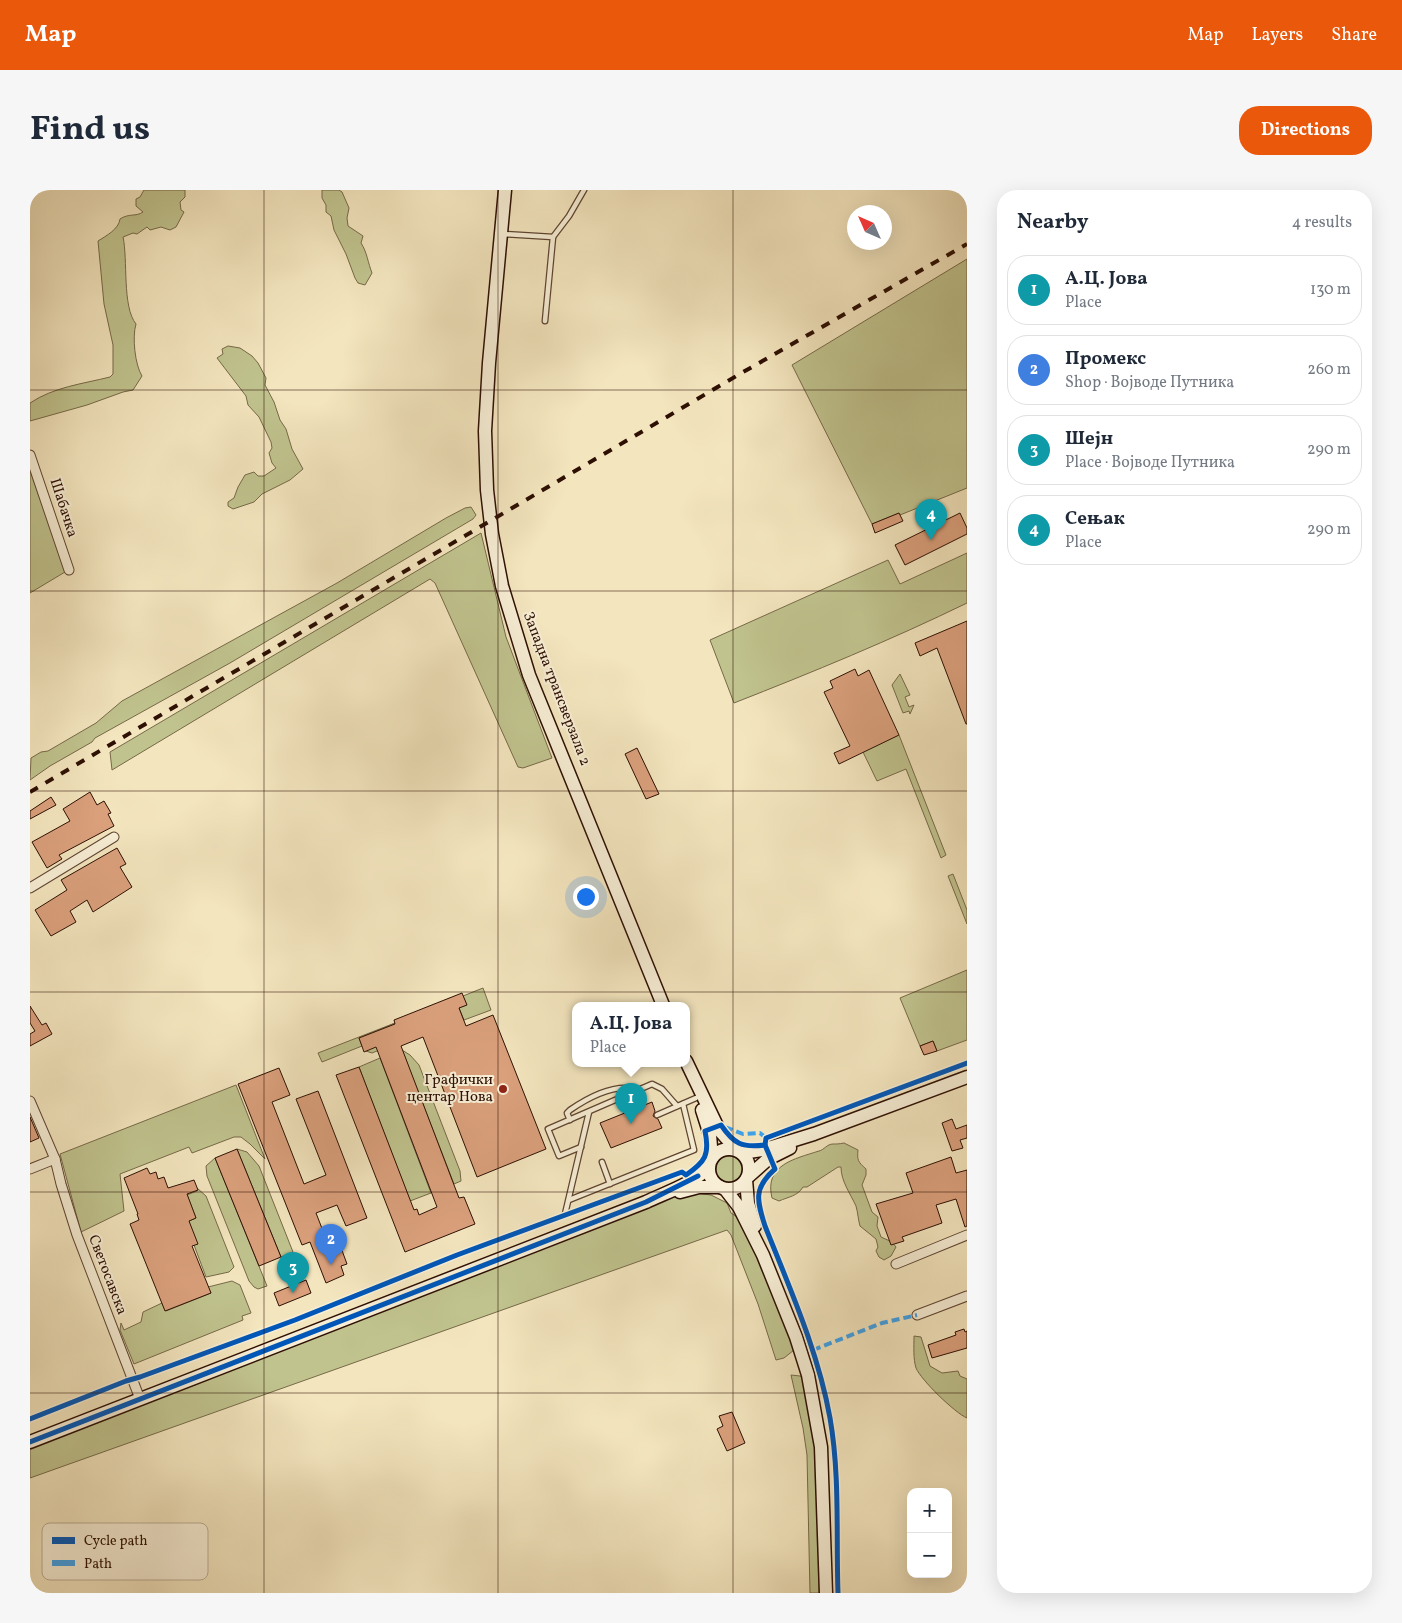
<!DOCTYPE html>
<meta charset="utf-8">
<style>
:root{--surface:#fff;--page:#f6f6f7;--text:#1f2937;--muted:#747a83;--line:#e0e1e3;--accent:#ea580c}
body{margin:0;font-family:Vollkorn,serif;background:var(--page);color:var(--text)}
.controls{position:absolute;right:15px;bottom:15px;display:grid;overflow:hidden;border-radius:10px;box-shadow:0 5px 20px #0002}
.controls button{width:45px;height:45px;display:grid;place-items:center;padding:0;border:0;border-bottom:1px solid var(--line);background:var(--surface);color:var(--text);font:25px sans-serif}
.compass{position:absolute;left:817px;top:15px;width:45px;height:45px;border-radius:50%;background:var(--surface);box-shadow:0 5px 20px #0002;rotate:315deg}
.you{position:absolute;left:555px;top:706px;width:18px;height:18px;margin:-12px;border:4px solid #fff;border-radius:50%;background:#1a73e8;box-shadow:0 0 0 8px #1a73e833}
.badge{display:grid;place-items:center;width:32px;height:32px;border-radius:50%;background:var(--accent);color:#fff;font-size:16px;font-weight:700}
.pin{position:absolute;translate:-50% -41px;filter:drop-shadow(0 1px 2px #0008)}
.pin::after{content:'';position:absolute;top:26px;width:18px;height:15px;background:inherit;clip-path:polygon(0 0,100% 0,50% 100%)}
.popup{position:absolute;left:542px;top:812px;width:118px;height:65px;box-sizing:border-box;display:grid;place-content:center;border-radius:10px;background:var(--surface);filter:drop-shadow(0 1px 4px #0005);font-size:16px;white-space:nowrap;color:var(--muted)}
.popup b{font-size:19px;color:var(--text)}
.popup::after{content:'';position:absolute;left:50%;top:100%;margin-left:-10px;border:10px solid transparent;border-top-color:var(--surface)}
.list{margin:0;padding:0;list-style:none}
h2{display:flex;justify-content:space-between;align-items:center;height:65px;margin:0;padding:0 20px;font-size:21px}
h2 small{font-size:16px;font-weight:400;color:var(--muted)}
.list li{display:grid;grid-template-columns:32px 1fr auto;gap:15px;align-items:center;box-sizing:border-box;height:70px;margin:0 10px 10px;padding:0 10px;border:1px solid var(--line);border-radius:20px}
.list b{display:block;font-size:19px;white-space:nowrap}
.list p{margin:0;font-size:16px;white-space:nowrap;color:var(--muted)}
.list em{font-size:16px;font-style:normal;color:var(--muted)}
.map{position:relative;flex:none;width:937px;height:1403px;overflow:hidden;border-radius:20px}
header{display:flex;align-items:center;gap:30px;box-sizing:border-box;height:70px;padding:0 25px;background:var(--accent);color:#fff}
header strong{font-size:24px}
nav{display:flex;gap:28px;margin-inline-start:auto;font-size:18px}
.intro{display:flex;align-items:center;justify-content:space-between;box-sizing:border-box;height:120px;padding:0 30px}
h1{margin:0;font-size:35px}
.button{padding:12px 22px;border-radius:20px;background:var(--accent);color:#fff;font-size:18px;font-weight:700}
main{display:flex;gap:30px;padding:0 30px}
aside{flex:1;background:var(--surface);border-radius:20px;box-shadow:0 5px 20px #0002}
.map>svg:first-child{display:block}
.green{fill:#c0c38e;stroke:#766948}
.building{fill:#daa07c;stroke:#2d0f03}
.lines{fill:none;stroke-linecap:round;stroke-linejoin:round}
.lane-casing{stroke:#5e4432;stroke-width:7}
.street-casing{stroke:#5e4432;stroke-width:11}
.secondary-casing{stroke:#2d0f03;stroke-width:15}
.lane{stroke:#f7eed5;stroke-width:4.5}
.street{stroke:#f7eed5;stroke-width:9}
.secondary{stroke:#f7eed5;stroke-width:12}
.rail{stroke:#2d0f03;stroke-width:4;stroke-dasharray:9 9;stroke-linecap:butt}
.quiet{stroke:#3ea1e9;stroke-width:4;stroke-dasharray:8 4;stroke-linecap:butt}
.cycleway-casing{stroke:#f7eed5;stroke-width:8}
.cycleway{stroke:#0057b8;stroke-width:5}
.grid{fill:none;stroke:#2d0f03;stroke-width:1;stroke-opacity:0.55}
.poi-dot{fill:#8f2418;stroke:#f7eed5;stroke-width:2}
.labels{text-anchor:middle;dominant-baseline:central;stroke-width:4;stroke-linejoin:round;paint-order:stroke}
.street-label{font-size:15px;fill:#2d0f03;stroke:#f7eed5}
.poi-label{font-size:15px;fill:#2d0f03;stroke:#f7eed5;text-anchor:end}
.key{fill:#f7eed5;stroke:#baab96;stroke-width:1}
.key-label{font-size:14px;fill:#2d0f03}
</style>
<header>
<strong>Map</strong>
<nav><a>Map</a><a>Layers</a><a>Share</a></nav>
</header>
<div class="intro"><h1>Find us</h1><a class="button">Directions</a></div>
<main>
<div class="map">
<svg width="937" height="1403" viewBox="0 0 937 1403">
<rect width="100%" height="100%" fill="#f3e5be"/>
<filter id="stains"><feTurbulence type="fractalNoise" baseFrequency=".004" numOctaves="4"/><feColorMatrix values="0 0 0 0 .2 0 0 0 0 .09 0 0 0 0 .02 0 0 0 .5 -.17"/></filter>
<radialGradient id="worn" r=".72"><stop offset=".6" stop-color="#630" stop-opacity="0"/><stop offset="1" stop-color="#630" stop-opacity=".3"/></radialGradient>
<g class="green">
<path d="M114,0H155V7L150,12L151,20L154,22L146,37L140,40L131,37L120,40L117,37L107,44L103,43L93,47C98,69 92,117 106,134C102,147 105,175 112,186L103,200L93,202L57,215L0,231V213C24,197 52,194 80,187L83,184V155L74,114L68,51C76,46 89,39 90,29C99,23 106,27 113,22L106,16V9L110,7Z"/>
<path d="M292,0H309L312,2L319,18L317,28L318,36L333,46L331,53C337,62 338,73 342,83L335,95L328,93L325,88L316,64L304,40L301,26L296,22V15L292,8Z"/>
<path d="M937,69V298L870,325L869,323L842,334L762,175Z"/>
<path d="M198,156L210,158L222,166L228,173L236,188L235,195L244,212L250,230L256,239L262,259L273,279L260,290L232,304L224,312L203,319L198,316V312L204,308L208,297L215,285L224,282L228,286H234L246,278L242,273L239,263L242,258L241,252L229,227L218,215L216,206L187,168L193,164L192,159Z"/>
<path d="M0,274L35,382L0,403Z"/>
<path d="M441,317L446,325L443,329L200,473L65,548L62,552L20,576L0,590L1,568L11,562L18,561L66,533L92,511L307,393L416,328L435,318Z"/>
<path d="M451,343L476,447L522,568L493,578L488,577L405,393L400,389L82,580L80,562Z"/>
<path d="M937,363V413C861,450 783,482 704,513L680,450L858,370L870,394Z"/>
<path d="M870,484L880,505L875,507L879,517L884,515L880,524L879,521L873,523L862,495Z"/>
<path d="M869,545L916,665L911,668L876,579L847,591L833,562Z"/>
<path d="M923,684L937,720V734L918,686Z"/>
<path d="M937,780V850L907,861L903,851L890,856L870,808Z"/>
<path d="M453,798L461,820L434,830L429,818L436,815L433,806Z"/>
<path d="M365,833L372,851L342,863L336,861L363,834L329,848L332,856L292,872L288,863Z"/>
<path d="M372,860L380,865L389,875L430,981L431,991L424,994Z"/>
<path d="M350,868L401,1003L380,1011L329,877Z"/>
<path d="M206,895L235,969L220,954L211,947H204L162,963L159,957L90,984L94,1021L51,1042L30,964Z"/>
<path d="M814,953L828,960C827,970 828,972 836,979V985L832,995L842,1022L848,1027L847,1036L851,1047L862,1052L866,1057L861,1066L854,1070L849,1067L846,1061L848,1057L846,1049L830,1036C828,1029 828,1023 826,1016C820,1003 811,991 811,977H808L777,997H773C768,1006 758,1007 749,1011L742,1008C734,975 764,969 789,961C794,960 797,954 803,954C807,954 809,954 814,953Z"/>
<path d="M207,959L217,962L229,976L263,1062L251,1067Z"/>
<circle cx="699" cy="979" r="13"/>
<path d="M185,968L237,1096L228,1099L224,1097L219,1091L177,986L176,976Z"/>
<path d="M167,998L176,1006L204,1077L199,1082L176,1087L164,1055L159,1031L166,1028L157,1005L167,1001Z"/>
<path d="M665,1003L681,1005L697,1013L701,1023L710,1029L731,1076L764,1160L754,1168L746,1170L728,1114L701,1045L697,1040L0,1288V1255L648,1005Z"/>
<path d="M202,1091L210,1095L221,1123L212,1126L213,1130L104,1174L90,1140L91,1133L94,1140L111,1132L113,1122L132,1113L136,1121L181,1103L178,1097Z"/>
<path d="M884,1146L891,1147L900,1176L912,1183L928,1181L930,1186L937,1189V1228C925,1223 891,1190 886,1178C883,1168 884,1157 884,1146Z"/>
<path d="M761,1185L770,1186L774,1188L786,1251L789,1329V1403H780L777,1265L773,1238Z"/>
</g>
<g class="building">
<path d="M869,323L873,331L845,343L842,334Z"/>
<path d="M930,323L937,338V344L875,375L865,355Z"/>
<path d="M937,431V534H936L907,458L890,466L885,453Z"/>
<path d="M825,479L828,486L839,480L869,545L809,574L804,563L820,556L794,502L803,498L800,491Z"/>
<path d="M607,558L629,604L616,609L595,564Z"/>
<path d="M60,602L67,615L74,611L81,623L78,624L84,636L29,665L32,669L17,678L2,652L40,631L33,619Z"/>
<path d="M21,607L26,615L0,629V621Z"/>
<path d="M87,658L96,674L90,677L102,697L63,722L57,710L40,721L46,732L21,746L5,720L37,700L31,690Z"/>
<path d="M432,803L437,815L429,818L436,836L463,825L516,959L447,987L393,847L371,856L429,1008L434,1007L445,1034L375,1062L306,885L329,877L384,1020L387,1019L389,1025L407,1017L346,857L334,862L329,848L365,834L364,830Z"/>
<path d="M0,816L12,835L16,833L22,844L0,856V844L5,841L0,833Z"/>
<path d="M903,851L907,861L894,865L890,856Z"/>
<path d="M249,878L260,905L242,912L274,994L296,985L266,909L288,901L337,1028L316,1036L307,1015L286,1023L300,1059L310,1055L317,1074L311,1076L314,1085L296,1093L280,1052L272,1055L208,894Z"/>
<path d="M622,912L625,921L623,926L628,929L632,938L581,958L570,933Z"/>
<path d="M0,927L9,948L0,952Z"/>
<path d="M922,929L926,939L937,935V948L930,950L933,958L922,961L912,933Z"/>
<path d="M207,959L251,1067L229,1076L185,968Z"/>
<path d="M921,967L926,983L937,980V1036L935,1037L926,1009L906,1015L912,1033L872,1047L874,1051L861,1055L846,1014L883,1003L876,983Z"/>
<path d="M117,978L120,984L126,982L128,989L134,987L138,998L164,990L168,1000L157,1004L166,1028L159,1031L168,1054L162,1056L181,1103L135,1121L100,1034L109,1030L107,1024H108L94,988Z"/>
<path d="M276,1090L281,1103L249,1116L244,1103Z"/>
<path d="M934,1139L935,1142L937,1141V1158L902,1168L898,1155L926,1145L925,1142Z"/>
<path d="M702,1222L715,1253L697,1261L687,1239L693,1236L689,1226Z"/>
</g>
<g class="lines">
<defs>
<g id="lane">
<path d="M473,44L523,47L539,26L554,0"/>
<path d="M515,131L523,47"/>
<path d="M627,925L666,908"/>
<path d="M540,930L537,923L540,920C556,909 576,898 595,898L599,904"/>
<path d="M551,957L529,966L518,939L622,894L632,899L647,916"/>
<path d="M572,972L580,994"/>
<path d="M539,1010L664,960L653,914"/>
<path d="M535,1024L559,922"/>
</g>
<g id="street">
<path d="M0,265L39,380"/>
<path d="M0,698L84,647"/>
<path d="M0,911L25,969L31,994L47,1045L110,1209"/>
<path d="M0,979L25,969"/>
<path d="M866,1074L937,1045"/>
<path d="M887,1125L937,1106"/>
</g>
<g id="secondary">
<path d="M475,0L459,173L455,241L457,300L462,344L472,396L499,485L633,815"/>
<path d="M656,871L689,940L707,960"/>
<path d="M672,920L680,945L682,968"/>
<circle cx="699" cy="979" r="20"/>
<path d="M712,963L732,960L784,944L937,887"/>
<path d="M719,986L738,969L760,958"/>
<path d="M716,990L718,1013L725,1036"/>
<path d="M695,999L709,1017L733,1065L766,1147L778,1185L791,1257L796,1403"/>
<path d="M650,1002L669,997H690"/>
<path d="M0,1252L616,1012C637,1002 663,994 679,977"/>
</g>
</defs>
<use href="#lane" class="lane-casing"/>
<use href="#street" class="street-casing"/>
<use href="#secondary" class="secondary-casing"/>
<use href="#lane" class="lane"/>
<use href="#street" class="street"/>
<use href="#secondary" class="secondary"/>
<path class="rail" d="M0,602L708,185L937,54"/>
<g class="quiet">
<path d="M695,937L713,944L730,943L736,948"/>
<path d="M783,1160L852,1133L887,1125"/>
</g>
<defs>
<g id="cycleway">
<path d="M735,955L745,979C723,998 727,1011 735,1036C760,1099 788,1161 800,1228C810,1285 806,1345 808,1403"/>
<path d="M0,1229L96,1191L110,1187L265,1130L427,1065L652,982L656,985C675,972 680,965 675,941L691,935C704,954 712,958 735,955L736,948L937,873"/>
<path d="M0,1252L616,1012L668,986"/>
</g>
</defs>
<use href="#cycleway" class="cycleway-casing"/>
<use href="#cycleway" class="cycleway"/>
</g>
<path class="grid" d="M234,0V1403M468,0V1403M703,0V1403M0,200H937M0,401H937M0,601H937M0,802H937M0,1002H937M0,1203H937"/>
<circle class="poi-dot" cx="473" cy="899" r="5"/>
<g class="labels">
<g class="street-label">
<text transform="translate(33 318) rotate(72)">Шабачка</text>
<text transform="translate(526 499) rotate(69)">Западна трансверзала 2</text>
<text transform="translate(77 1085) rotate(69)">Светосавска</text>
</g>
<g class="poi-label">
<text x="463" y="890">Графички<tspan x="463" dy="17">центар Нова</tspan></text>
</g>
</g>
<rect x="12" y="1333" width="166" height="57" rx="8" class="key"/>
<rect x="22" y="1347" width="23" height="7" fill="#0057b8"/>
<rect x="22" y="1370" width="23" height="6" fill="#3ea1e9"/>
<g class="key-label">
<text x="54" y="1355">Cycle path</text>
<text x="54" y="1378">Path</text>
</g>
<rect width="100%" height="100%" filter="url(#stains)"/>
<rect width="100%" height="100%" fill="url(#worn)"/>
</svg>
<div class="controls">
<button>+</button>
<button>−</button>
</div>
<svg class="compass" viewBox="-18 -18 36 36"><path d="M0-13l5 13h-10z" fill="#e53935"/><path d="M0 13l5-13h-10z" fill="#747a83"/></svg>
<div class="you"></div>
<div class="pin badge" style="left:601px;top:934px;background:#0f9aa8">1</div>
<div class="popup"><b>А.Ц. Јова</b>Place</div>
<div class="pin badge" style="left:301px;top:1075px;background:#3f7fe0">2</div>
<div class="pin badge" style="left:263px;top:1103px;background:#0f9aa8">3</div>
<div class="pin badge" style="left:901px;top:350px;background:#0f9aa8">4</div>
</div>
<aside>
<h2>Nearby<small>4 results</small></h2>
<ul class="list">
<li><span class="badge" style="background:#0f9aa8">1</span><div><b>А.Ц. Јова</b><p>Place</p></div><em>130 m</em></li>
<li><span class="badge" style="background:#3f7fe0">2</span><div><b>Промекс</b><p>Shop · Војводе Путника</p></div><em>260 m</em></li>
<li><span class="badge" style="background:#0f9aa8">3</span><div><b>Шејн</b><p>Place · Војводе Путника</p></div><em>290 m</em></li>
<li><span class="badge" style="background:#0f9aa8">4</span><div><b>Сењак</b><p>Place</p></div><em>290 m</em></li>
</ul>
</aside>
</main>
